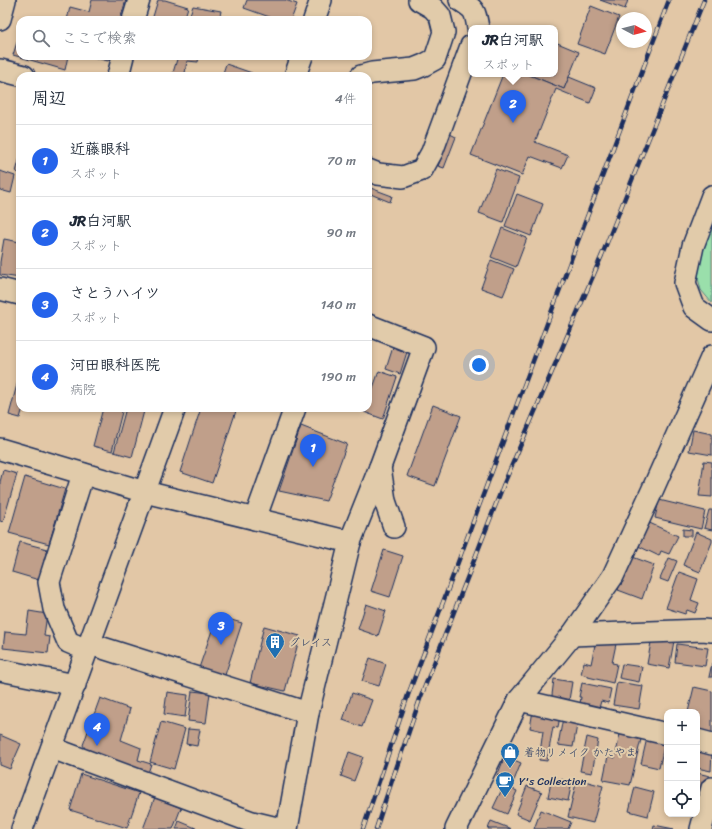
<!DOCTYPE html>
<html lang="ja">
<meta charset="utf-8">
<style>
:root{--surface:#fff;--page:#f6f6f7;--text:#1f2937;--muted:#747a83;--line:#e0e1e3;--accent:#2563eb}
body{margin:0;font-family:Sriracha,"Klee One",sans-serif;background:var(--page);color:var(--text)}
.controls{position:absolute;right:12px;bottom:12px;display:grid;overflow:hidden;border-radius:8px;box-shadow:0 2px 6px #0003}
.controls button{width:36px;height:36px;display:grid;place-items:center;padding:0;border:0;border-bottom:1px solid var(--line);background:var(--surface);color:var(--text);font:20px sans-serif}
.compass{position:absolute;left:616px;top:12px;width:36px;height:36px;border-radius:50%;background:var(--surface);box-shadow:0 2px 6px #0003;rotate:97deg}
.you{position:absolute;left:479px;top:365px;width:14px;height:14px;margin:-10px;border:3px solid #fff;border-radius:50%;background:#1a73e8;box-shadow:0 0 0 6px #1a73e833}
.badge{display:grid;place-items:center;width:26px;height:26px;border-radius:50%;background:var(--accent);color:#fff;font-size:13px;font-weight:700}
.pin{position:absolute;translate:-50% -33px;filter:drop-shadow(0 1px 2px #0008)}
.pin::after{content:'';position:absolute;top:21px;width:14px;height:12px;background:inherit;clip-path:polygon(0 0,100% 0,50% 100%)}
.popup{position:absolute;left:468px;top:25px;width:90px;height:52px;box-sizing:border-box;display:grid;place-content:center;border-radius:8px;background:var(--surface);filter:drop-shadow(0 1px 3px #0005);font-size:13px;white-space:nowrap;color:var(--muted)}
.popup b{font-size:15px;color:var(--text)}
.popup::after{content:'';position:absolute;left:50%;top:100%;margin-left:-8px;border:8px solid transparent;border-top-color:var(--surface)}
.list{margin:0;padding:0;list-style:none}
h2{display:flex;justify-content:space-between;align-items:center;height:52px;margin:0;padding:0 16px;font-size:17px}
h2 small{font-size:13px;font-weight:400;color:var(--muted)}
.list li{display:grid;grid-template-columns:26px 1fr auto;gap:12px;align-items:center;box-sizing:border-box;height:72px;padding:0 16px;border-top:1px solid var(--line)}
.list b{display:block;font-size:15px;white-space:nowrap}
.list p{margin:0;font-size:13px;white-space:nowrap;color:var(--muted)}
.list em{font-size:13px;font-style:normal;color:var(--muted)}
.icon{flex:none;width:22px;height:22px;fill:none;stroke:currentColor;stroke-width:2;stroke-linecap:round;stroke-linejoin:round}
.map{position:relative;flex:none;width:712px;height:829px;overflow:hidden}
.search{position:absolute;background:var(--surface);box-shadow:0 2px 6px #0003;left:16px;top:16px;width:356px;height:44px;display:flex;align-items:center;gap:10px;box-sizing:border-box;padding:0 14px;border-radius:12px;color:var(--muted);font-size:15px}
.panel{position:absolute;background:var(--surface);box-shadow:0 2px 6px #0003;left:16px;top:72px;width:356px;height:340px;border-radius:12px}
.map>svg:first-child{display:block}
.green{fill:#9adfab;stroke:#5a8784}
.building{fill:#c09f8a;stroke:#1b2f5e}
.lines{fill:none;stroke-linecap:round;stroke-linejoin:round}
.minor-casing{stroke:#1b2f5e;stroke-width:24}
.minor{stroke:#e1cbaa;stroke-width:21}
.rail-casing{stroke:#1b2f5e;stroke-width:4.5}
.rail{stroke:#e1cbaa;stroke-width:3;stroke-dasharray:9;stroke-linecap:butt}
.labels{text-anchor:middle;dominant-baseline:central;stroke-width:4;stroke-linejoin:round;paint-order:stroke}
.poi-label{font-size:11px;fill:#1b2f5e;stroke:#e1cbaa;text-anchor:start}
</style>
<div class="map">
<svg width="712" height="829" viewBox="0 0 712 829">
<rect width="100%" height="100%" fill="#e2c7a6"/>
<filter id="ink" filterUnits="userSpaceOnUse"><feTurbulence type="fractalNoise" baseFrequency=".025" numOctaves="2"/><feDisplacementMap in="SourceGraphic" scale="8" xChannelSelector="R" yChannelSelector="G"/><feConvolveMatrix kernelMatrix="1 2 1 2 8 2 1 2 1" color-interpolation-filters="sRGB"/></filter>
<g filter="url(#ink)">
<path class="green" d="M712,220V303L701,290L698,278L702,245Z"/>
<g class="building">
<path d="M92,0H126L120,20H67L70,7L89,12Z"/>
<path d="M158,0H165L188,7L184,20H152Z"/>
<path d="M247,0H285L297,4L291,20H278L244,8Z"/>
<path d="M600,0H628L625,9Z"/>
<path d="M193,6L221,11L219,20H188Z"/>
<path d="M591,6L619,17L605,54L577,44Z"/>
<path d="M18,39L20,40V56H68L65,70L13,55Z"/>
<path d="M555,42L579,52L564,89L527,74H555Z"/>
<path d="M88,56H109L108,61Z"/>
<path d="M178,56H199L198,62L187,61L185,73L195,76H172Z"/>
<path d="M226,64L252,73L251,76H222Z"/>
<path d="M503,74H527L564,89L569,77L596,88L590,103L556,89L535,142L568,155L562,168L530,156L522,175L471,155Z"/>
<path d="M450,134L456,137L444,168L438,166Z"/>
<path d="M20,157V173L16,172Z"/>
<path d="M496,169L519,178L503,222L479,213Z"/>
<path d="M0,171L15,176L11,193L0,190Z"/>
<path d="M368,187L392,196L390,202L368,193Z"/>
<path d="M517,194L543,204L531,236L505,226Z"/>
<path d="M502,228L527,238L516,267L491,257Z"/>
<path d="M4,239L20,242V278L0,275V262Z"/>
<path d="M491,260L514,269L503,296L481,288Z"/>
<path d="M393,347L407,352L400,374L386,369Z"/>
<path d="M379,371L397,377L383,419L364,412L366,408H368V402Z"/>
<path d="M19,377H20V408H23L20,418L9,415Z"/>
<path d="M433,405L461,416L435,486L407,476Z"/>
<path d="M103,408H123L112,451L93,446Z"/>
<path d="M126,408H132L144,411L132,457L114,452Z"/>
<path d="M201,408H237L212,483L180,472Z"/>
<path d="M301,426L347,444L326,501L279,491Z"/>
<path d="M693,430L712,434V455L689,451Z"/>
<path d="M704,461L712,462V497L699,496Z"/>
<path d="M3,470L17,474L3,522L0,521V482Z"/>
<path d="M25,477L65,489L49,544L9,533Z"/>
<path d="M659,500L705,511L701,529L655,518Z"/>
<path d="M709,510H712V530L704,528Z"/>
<path d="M643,520L678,536L669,554L661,551L659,556L632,543Z"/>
<path d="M683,529L692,530V536H683Z"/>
<path d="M696,532L712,539V542L700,572L683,565Z"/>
<path d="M20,542L47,549L39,580L12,572Z"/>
<path d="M384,550L403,556L390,597L371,591Z"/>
<path d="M630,556L654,565L642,599L618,590Z"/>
<path d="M669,558L677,561L668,582L660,579Z"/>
<path d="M679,572L698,579L691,600L699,603L695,613L687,610L685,614L666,608Z"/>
<path d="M366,604L386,611L378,636L358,629Z"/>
<path d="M29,611L47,614L44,636L50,637L48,653L3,648L5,632L26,634Z"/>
<path d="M217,616L242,623L225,675L199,668Z"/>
<path d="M264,626L300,636L285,691L250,683Z"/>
<path d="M652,637L674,641L669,668L647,664Z"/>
<path d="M596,640L616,644L612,663L617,664L613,683L588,677V676L581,674L584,662L591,664Z"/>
<path d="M677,644L708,648L705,666L675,662Z"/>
<path d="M370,658L386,664L379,686L362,681Z"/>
<path d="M712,663V677H709Z"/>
<path d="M622,664L642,667L639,682L619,678Z"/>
<path d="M554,679L572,682L568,706L551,703Z"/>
<path d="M617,682L643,686L639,709L613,705Z"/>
<path d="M582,683L611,689L608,703L601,701L599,708L580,704L581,697H579Z"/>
<path d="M694,687L712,691V733L697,729V712H688Z"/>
<path d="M192,691L210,693L206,723L188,721Z"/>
<path d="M167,692L188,695L185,717L164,714Z"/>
<path d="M352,693L372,700L362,727L343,720Z"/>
<path d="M100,698L130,709L121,740L141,748L138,760L151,764L148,773L86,750L83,745Z"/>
<path d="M534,705L560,715L558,728L553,727L547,761L539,760L543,731L530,728Z"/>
<path d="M564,712L579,714L573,747L558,745Z"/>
<path d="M161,722L185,729L174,769L150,762Z"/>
<path d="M188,729L200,730L197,746L186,744Z"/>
<path d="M620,734L641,739L630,785L603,780L608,756L615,758Z"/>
<path d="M0,735L21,744L10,769L0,765Z"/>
<path d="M587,737L598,740L592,773L580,771Z"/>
<path d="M647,738L665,742L659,768L641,764Z"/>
<path d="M698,748L712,751L711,771L697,768V752Z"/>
<path d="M349,752L363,757L354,781L341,776Z"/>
<path d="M505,756L521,763L513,783L497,776Z"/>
<path d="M697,773L710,776L702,811L697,810Z"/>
<path d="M81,774L139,793L127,828L70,810Z"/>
<path d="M552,777L572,782L568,801L548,797Z"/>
<path d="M577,779L603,786L593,823L568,817Z"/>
<path d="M504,785L517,791L507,814L493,808Z"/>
<path d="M527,786L542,792L530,820L516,814Z"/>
<path d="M635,787L654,792L648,816L629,811Z"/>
<path d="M155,797L181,808L173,829H143Z"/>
<path d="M541,810L571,822L568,829H534Z"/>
<path d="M179,821L198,829H176Z"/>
<path d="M491,821L511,829H488Z"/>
<path d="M654,825L674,829H653Z"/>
</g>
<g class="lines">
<defs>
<g id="minor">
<path d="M460,0C475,10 475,10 478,28"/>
<path d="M0,19L5,0"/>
<path d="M133,20L139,0"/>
<path d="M314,20L321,0"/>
<path d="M0,70L24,76"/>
<path d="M118,76L123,56"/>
<path d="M295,76L302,56"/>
<path d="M361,76L372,73L414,69L424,65L435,59L444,32L440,16L433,8L419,0"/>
<path d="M368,170L378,174L403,177L422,170L432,152L471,46"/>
<path d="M712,196L693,246L685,283L694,307L712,320"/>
<path d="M0,289L20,294"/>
<path d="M0,449L145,492L350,542L308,713L287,829"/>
<path d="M380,467L385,501L394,527"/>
<path d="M83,474L49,582L54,609L68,642L87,650"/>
<path d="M255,519L295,408"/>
<path d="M350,542L380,467L424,347L368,325"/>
<path d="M572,635L703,630L712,631"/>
<path d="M90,644L308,713"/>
<path d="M0,670L75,685"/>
<path d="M519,700L667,734"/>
<path d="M697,740L712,744"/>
<path d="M52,748L252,822L281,829"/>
<path d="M22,829L175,408"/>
<path d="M456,829L519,700L572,635L613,576L652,491L712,356"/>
<path d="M701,829L712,788"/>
</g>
</defs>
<use href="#minor" class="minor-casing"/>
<use href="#minor" class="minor"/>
<defs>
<g id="rail">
<path d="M363,829L408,695L448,589L576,246L669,0"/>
<path d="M376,829L384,804L420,699L503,486L602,255L704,0"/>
</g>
</defs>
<use href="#rail" class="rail-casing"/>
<use href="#rail" class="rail"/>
</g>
</g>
<defs>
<symbol id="building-pin" viewBox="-11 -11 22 30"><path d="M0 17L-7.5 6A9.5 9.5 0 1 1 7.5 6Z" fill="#1f6fb2" stroke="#e1cbaa"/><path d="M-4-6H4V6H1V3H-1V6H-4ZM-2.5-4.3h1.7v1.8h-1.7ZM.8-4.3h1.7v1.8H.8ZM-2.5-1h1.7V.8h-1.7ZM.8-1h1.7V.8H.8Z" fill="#fff"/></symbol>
<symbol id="shop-pin" viewBox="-11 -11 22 30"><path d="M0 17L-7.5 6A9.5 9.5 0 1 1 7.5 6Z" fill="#1f6fb2" stroke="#e1cbaa"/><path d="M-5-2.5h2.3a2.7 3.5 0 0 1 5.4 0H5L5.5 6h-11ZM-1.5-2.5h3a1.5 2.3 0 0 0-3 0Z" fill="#fff"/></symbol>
<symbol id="cafe-pin" viewBox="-11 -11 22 30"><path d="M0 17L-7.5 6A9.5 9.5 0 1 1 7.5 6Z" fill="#1f6fb2" stroke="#e1cbaa"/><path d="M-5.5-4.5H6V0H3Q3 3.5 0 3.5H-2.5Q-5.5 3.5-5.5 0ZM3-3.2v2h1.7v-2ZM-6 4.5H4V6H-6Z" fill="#fff"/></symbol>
</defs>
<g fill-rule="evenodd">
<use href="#building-pin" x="264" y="631" width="22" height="30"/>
<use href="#shop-pin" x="499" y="741" width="22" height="30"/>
<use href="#cafe-pin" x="494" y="770" width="22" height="30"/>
</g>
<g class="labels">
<g class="poi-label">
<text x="289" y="642">グレイス</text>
<text x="524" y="752">着物リメイク かたやま</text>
<text x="519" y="781">Y's Collection</text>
</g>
</g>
</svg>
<div class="controls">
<button>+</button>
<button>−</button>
<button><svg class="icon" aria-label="locate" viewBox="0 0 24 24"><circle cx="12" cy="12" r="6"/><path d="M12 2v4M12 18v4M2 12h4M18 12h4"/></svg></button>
</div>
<svg class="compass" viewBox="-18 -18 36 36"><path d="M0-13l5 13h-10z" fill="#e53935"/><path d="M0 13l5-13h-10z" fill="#747a83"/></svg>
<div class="you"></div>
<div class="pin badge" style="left:313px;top:467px">1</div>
<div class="pin badge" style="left:513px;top:123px">2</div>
<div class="popup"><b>JR白河駅</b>スポット</div>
<div class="pin badge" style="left:221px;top:645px">3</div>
<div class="pin badge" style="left:97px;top:746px">4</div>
<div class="search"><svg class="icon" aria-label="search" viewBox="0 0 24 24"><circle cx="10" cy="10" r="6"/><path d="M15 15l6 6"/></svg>ここで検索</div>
<section class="panel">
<h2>周辺<small>4件</small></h2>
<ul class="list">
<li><span class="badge">1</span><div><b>近藤眼科</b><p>スポット</p></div><em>70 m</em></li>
<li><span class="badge">2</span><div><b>JR白河駅</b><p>スポット</p></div><em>90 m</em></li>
<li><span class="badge">3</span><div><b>さとうハイツ</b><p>スポット</p></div><em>140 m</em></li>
<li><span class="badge">4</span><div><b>河田眼科医院</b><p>病院</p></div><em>190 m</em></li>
</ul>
</section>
</div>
